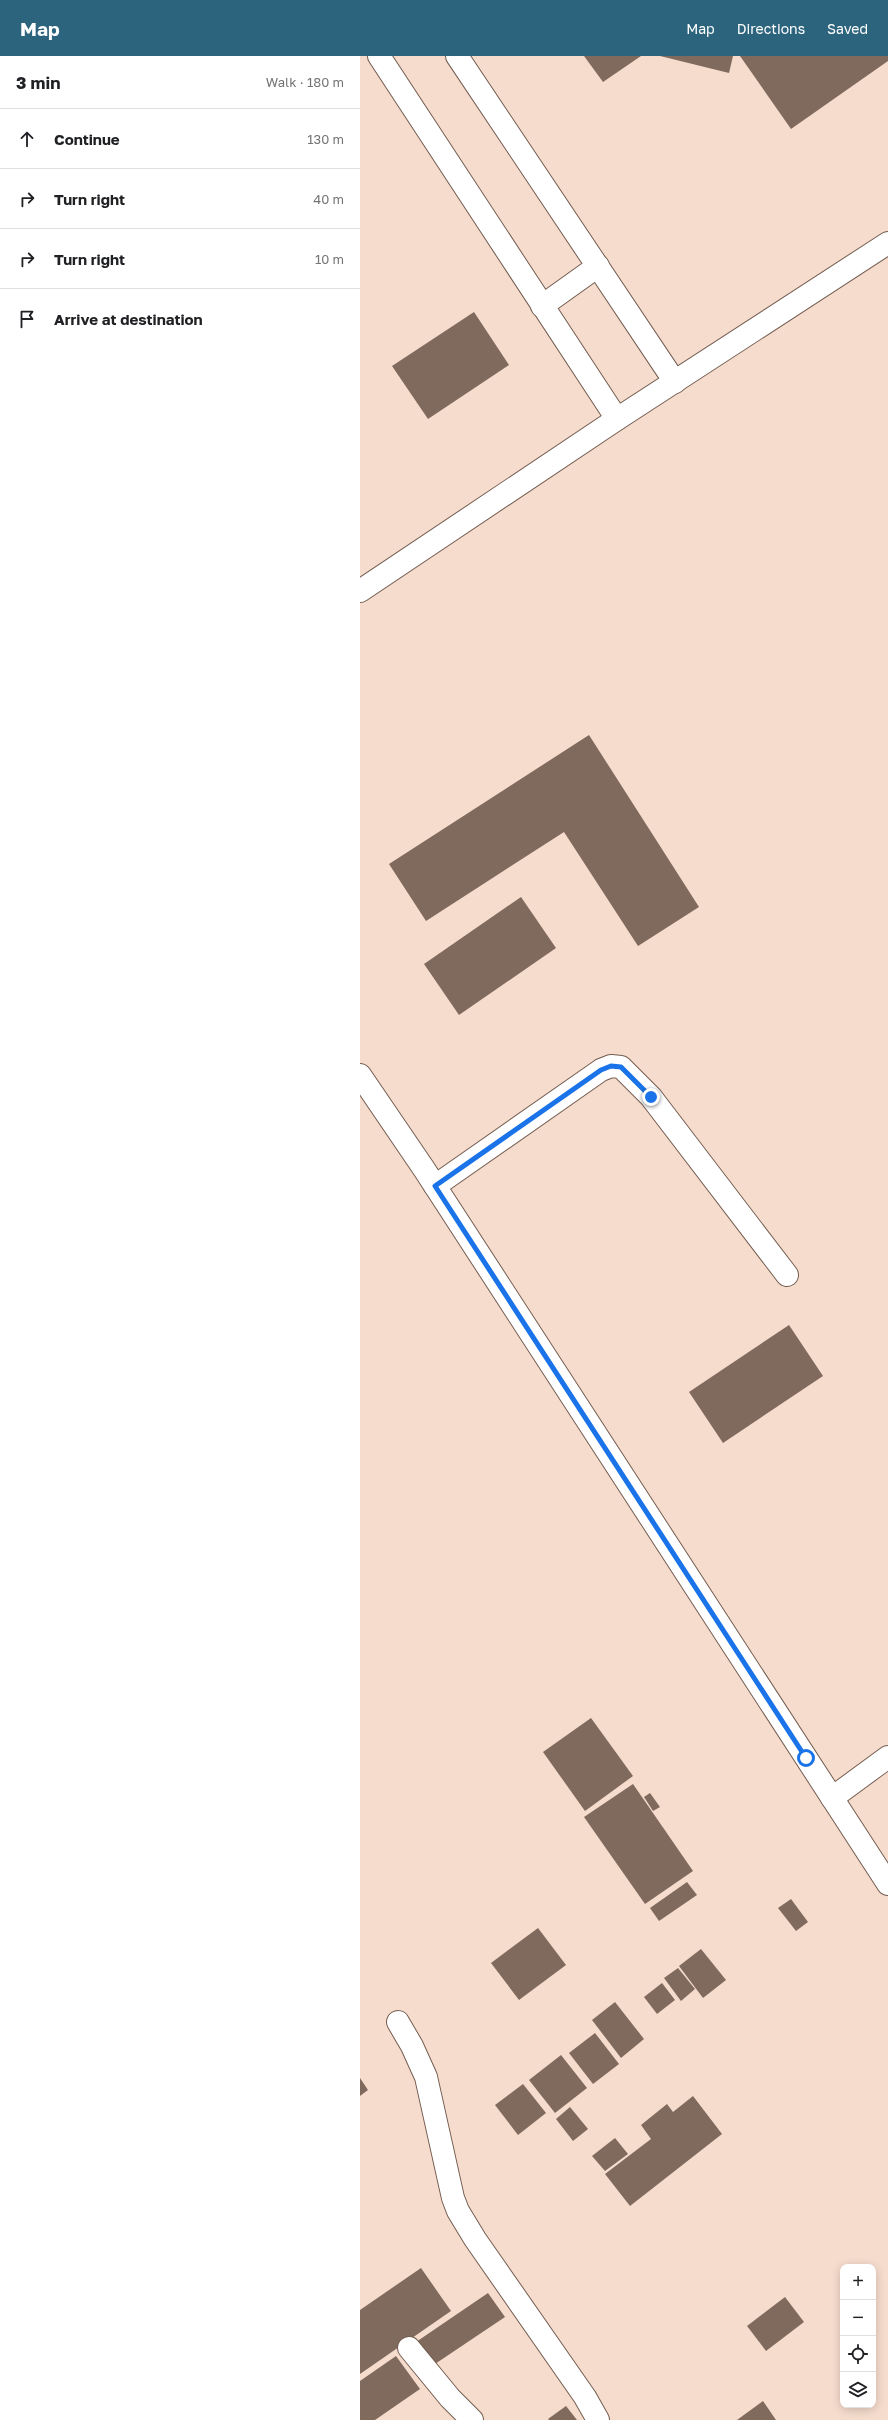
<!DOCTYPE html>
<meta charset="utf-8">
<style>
:root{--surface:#fff;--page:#f2f2f2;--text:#202124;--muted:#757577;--line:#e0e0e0;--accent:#2c647e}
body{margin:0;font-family:"Golos Text",sans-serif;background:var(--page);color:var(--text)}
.controls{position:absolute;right:12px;bottom:12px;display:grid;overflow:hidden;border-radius:8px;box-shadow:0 2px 10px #0003}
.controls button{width:36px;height:36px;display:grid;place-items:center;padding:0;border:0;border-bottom:1px solid var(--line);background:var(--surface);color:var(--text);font:20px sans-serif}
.stop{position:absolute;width:12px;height:12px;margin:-9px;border:3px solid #1a73e8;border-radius:50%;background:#fff}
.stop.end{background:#1a73e8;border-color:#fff;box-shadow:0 1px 4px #0008}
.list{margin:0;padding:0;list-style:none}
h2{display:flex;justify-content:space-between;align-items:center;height:52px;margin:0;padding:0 16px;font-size:17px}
h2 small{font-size:13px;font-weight:400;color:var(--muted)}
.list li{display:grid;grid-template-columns:26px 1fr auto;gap:12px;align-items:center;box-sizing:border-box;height:60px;padding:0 16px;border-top:1px solid var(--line)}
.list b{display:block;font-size:15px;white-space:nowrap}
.list em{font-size:13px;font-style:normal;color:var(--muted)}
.icon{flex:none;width:22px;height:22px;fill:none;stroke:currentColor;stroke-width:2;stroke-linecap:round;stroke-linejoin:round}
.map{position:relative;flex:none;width:528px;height:2364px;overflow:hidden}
header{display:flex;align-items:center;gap:24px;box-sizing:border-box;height:56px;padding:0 20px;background:var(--accent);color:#fff}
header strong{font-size:19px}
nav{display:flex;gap:22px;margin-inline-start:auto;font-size:14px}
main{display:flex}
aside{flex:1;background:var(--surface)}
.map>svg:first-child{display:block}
.building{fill:#806a5d}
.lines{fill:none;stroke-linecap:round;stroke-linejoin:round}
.minor-casing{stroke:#735d51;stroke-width:24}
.minor{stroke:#fff;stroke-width:22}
.route{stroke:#1a73e8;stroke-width:5}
</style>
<header>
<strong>Map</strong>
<nav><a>Map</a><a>Directions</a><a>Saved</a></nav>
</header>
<main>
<aside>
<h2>3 min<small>Walk · 180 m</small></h2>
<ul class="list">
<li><svg class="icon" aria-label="ahead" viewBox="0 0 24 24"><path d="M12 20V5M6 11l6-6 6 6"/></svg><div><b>Continue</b></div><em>130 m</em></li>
<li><svg class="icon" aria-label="right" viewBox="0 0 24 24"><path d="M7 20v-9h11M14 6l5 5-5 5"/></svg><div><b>Turn right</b></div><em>40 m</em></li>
<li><svg class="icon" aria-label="right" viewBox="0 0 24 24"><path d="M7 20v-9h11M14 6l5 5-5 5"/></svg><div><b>Turn right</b></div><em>10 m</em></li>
<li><svg class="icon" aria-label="arrive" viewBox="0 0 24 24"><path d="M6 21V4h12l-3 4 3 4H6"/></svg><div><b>Arrive at destination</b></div></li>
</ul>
</aside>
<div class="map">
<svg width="528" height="2364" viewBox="0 0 528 2364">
<rect width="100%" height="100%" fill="#f6dccd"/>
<g class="building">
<path d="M224,0H281L243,26Z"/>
<path d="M300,0H373L369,17Z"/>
<path d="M380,0H528V5L431,73Z"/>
<path d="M114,256L149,309L68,363L32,310Z"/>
<path d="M229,679L339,851L278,890L204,776L66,865L29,808Z"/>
<path d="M161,841L196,892L99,959L64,908Z"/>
<path d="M429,1269L463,1320L363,1387L329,1336Z"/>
<path d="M231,1662L273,1720L225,1755L183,1696Z"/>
<path d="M273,1728L333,1815L285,1848L224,1761Z"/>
<path d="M290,1737L300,1751L293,1755L284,1741Z"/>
<path d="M327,1826L337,1839L299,1865L290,1852Z"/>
<path d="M431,1843L448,1866L436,1875L418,1852Z"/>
<path d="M178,1872L206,1909L159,1944L131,1907Z"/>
<path d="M341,1893L366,1924L343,1942L319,1910Z"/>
<path d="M318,1912L335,1933L321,1945L304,1922Z"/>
<path d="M302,1927L315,1944L297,1958L284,1941Z"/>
<path d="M255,1946L284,1983L261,2002L232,1964Z"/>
<path d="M235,1977L259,2008L233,2028L209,1997Z"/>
<path d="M201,1999L227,2032L195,2057L169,2024Z"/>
<path d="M0,2022L8,2034L0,2040Z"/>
<path d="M163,2028L186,2057L158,2079L135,2049Z"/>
<path d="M333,2040L362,2078L270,2150L245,2118L291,2083L281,2069L307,2048L313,2056Z"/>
<path d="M210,2051L228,2073L213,2085L196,2063Z"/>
<path d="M255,2082L268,2098L245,2115L232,2100Z"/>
<path d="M61,2212L91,2255L0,2318V2254Z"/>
<path d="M128,2237L145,2261L72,2310L56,2286Z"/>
<path d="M425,2241L444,2266L406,2295L387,2270Z"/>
<path d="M36,2300L60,2333L15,2364H0V2325Z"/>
<path d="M403,2345L416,2364H377Z"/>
<path d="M206,2350L217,2364H189L188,2363Z"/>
</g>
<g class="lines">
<defs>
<g id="minor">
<path d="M19,0L257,363"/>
<path d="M97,0L315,326"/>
<path d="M182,250L238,210"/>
<path d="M0,535L257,363L528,187"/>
<path d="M0,1019L64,1113L528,1828"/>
<path d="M75,1130L241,1014L251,1010L261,1011L291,1041L427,1219"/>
<path d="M472,1742L528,1701"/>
<path d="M38,1966L52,1990L66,2021L93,2142L98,2155L115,2183L225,2341L238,2364"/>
<path d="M49,2292L90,2342L112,2364"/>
</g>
</defs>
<use href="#minor" class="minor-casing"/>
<use href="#minor" class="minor"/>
</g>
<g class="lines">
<path class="route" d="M291,1041L261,1011L251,1010L241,1014L75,1130L446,1702"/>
</g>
</svg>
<div class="controls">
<button>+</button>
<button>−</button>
<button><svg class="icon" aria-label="locate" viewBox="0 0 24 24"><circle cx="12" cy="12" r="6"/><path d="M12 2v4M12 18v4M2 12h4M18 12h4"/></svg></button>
<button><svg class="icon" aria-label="layers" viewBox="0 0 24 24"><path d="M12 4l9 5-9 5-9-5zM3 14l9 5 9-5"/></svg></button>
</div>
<div class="stop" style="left:446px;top:1702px"></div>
<div class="stop end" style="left:291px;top:1041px"></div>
</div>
</main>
